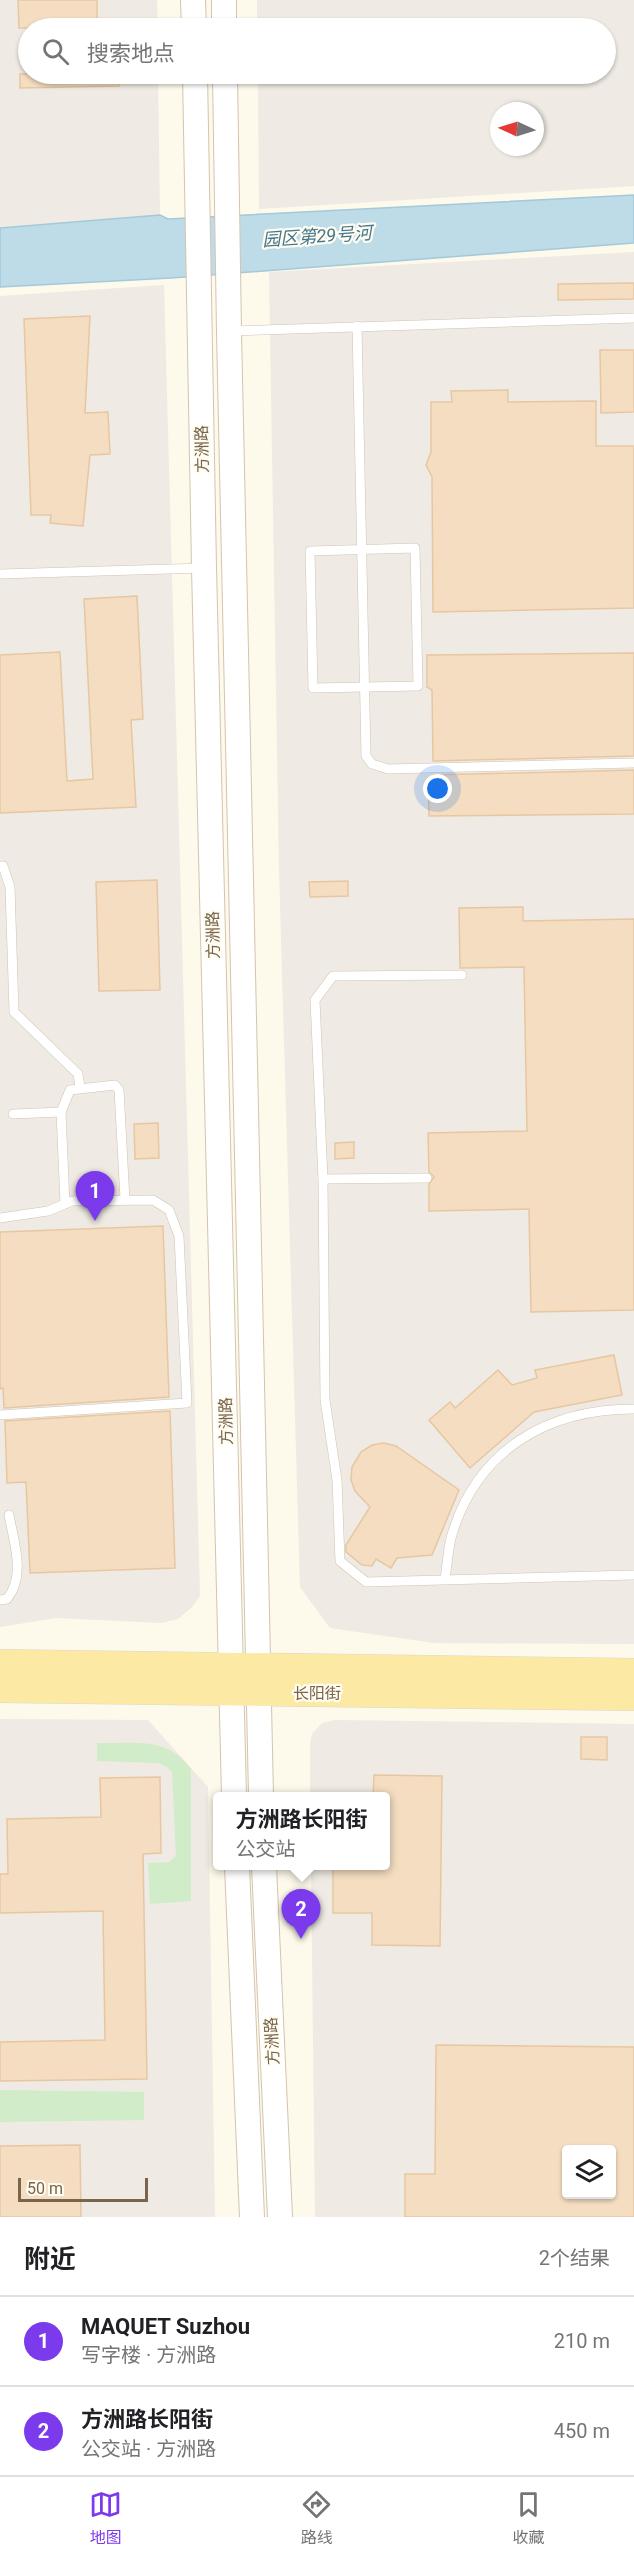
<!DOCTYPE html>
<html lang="zh">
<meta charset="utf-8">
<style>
:root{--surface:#fff;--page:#f6f6f6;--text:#202124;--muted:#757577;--line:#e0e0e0;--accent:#7c3aed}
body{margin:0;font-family:Roboto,"Noto Sans SC",sans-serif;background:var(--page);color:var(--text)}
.controls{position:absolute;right:18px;bottom:18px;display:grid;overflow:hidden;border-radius:6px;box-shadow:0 2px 4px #0004}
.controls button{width:54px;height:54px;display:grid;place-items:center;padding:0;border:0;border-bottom:2px solid var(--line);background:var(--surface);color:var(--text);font:30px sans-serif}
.compass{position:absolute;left:490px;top:102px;width:54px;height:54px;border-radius:50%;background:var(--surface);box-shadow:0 2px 4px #0004;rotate:274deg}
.scale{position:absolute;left:18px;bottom:15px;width:130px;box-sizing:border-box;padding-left:6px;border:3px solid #7a644c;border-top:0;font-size:16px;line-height:21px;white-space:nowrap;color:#7a644c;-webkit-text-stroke:4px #fffcf2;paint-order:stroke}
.you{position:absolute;left:438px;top:789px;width:21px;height:21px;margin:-15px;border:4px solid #fff;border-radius:50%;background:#1a73e8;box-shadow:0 0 0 9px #1a73e833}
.badge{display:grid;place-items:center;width:39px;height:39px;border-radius:50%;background:var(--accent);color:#fff;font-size:20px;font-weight:700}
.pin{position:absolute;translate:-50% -50px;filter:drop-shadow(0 2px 3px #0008)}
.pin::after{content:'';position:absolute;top:32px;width:21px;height:18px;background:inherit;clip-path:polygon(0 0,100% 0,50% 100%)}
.popup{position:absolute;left:213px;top:1792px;width:177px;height:78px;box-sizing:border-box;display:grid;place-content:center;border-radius:6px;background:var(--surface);filter:drop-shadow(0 2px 4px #0005);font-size:20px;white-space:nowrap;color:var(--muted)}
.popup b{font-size:22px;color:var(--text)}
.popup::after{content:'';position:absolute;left:50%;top:100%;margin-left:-12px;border:12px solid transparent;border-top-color:var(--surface)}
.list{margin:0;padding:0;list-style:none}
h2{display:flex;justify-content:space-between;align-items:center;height:78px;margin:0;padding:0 24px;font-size:26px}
h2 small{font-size:20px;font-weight:400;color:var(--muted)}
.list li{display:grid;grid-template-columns:39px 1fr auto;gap:18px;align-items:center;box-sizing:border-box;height:90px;padding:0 24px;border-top:2px solid var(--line)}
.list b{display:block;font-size:22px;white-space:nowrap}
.list p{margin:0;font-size:20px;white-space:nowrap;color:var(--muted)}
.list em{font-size:20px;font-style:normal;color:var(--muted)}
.icon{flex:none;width:33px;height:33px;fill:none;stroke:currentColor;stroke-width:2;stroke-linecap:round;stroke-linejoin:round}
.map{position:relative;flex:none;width:634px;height:2217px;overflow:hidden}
.search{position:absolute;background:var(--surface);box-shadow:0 2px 4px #0004;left:18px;right:18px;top:18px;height:66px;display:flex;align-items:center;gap:15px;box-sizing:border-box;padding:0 21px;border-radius:33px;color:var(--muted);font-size:22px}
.sheet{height:258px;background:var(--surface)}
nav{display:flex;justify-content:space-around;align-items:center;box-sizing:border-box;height:84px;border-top:2px solid var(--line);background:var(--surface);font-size:16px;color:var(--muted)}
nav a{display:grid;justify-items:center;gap:3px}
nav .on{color:var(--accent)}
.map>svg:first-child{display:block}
.industrial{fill:#efeae3;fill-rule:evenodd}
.green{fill:#d1ecc8}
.water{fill:#bedbe8;stroke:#a3c9da;stroke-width:1.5}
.building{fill:#f4ddc1;stroke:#e7c7a1;stroke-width:1.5;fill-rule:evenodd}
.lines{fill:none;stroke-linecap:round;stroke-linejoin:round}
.service-casing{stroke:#d1c3af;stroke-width:10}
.secondary-casing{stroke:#d4c4ad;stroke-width:26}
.primary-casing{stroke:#dcd7d0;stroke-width:28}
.service{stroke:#fff;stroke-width:9}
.secondary{stroke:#fff;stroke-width:24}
.primary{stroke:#fce9a3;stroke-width:27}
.labels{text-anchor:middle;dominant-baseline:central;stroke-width:4.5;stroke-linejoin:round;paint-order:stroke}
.street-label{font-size:16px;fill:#7a644c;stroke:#fffcf2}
.water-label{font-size:18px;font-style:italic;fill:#44768d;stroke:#fffcf2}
</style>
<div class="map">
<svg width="634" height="2217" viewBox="0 0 634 2217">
<rect width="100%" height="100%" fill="#fdf9eb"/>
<g class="industrial">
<path d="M0,0H157L158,28H28V74H158L160,215L0,228Z"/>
<path d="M257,0H634V186L259,209L258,74H606V28H257ZM499,111H535V147H499Z"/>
<path d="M634,252V1644L434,1643L330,1628L300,1587L279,870L269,272Z"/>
<path d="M164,285L200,1596L192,1607L178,1619L161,1623L56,1618L0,1627V296Z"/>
<path d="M0,1719L148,1720L208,1787L215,2217H0Z"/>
<path d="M335,1720L634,1724V2217H315L311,1866H385V1796H310V1743L312,1734L322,1723ZM566,2150H612V2194H566Z"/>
</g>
<g class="green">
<path d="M97,1743C134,1744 167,1736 191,1769V1901L150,1904L148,1863L169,1862L176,1856L172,1772L167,1767L159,1763L97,1761Z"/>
<path d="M0,2090L144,2092V2120L0,2122Z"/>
</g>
<path class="water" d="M634,195V243L171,278L0,287V228L160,215L168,219Z"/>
<g class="building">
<path d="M18,0H97V28H19Z"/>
<path d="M20,74H119V86L20,88Z"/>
<path d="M634,283V299L558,300V284Z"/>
<path d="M90,316L85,413L108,412L110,454L90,455L83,526L50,523L51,515H31L24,319Z"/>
<path d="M600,350H634V412L601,413Z"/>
<path d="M508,390V402L596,401V446H634V608L433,612L432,477L426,465L431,452V402H452L451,391Z"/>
<path d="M137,596L143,719L131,720L136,807L0,813V655L60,652L67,781L93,779L84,599Z"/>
<path d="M634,653V756L433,761L432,690L427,687V655Z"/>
<path d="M634,770V814L429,816L428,783L433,780V775Z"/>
<path d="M157,880L160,990L99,991L96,882Z"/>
<path d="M348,881V896L310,897L309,882Z"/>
<path d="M523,907V921L634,919V1310L531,1312L529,1209L429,1211V1184L434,1177L429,1172L428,1133L527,1131L524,967L460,968L459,908Z"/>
<path d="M158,1123L159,1158L135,1159L134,1124Z"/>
<path d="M354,1142V1158L335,1159V1143Z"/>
<path d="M163,1226L169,1397L4,1408L3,1388L0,1389V1232Z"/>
<path d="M614,1355L622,1395L534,1412L470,1468L429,1420L450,1402L455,1408L498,1370L512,1385L537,1378L535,1370Z"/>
<path d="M170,1411L175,1568L30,1573L26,1482L7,1483L5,1421Z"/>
<path d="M384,1443L396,1446L459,1490L432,1555L397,1558L391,1568L376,1559L372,1566L362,1565L346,1552V1545L370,1507L355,1491L351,1480L352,1467L361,1452L372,1445Z"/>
<path d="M581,1737H607V1760L581,1759Z"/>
<path d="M374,1775L442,1776L440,1946L372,1945V1913H333V1866H385V1797H373Z"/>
<path d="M160,1777L161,1853L143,1854L147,2079L0,2081V2042L105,2040L103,1911L0,1913V1874H8L7,1819L101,1817L100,1778Z"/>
<path d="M436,2045L634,2047V2217H405V2174H435ZM567,2150H612V2194H567Z"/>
<path d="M80,2145L81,2217H0V2146Z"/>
</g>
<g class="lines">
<defs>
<g id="service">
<path d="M357,326L366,756L372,764L388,769L634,763"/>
<path d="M231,331L634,318"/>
<path d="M415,548L418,686L313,688L310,551Z"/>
<path d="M0,574L204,568"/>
<path d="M0,866H3L10,887L14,1012L78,1074L80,1087"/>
<path d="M462,975L333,976L315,1000L323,1179L325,1400L337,1480L340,1561L366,1582L634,1575"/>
<path d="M13,1114L61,1112"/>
<path d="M323,1179L427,1178"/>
<path d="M65,1204L61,1112L70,1090L115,1085L119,1090L125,1200"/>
<path d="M0,1218L48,1211L72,1201L153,1200L169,1210L179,1236L187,1403L0,1415"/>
<path d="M445,1579C447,1566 448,1551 451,1538C476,1450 547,1409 634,1409"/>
<path d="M0,1600L7,1599C26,1576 14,1543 9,1515"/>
</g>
<g id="secondary">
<path d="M193,0L194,28"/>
<path d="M224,0V28"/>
<path d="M195,74L204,568L234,1796"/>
<path d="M225,74L229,332L261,1796"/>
<path d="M237,1866L252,2217"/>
<path d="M264,1866L280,2217"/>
</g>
<g id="primary">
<path d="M0,1663L634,1672"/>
<path d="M0,1689L634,1697"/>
</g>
</defs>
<use href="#service" class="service-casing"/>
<use href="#secondary" class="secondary-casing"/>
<use href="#primary" class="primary-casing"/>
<use href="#service" class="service"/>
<use href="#secondary" class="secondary"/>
<use href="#primary" class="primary"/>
</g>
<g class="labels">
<g class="street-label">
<text transform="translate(202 449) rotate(-91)">方洲路</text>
<text transform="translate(213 935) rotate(-91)">方洲路</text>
<text transform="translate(226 1421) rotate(-91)">方洲路</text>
<text x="317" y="1693">长阳街</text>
<text transform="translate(272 2041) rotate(-93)">方洲路</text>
</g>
<g class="water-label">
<text transform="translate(317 236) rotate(-4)">园区第29号河</text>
</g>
</g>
</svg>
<div class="controls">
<button><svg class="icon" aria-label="layers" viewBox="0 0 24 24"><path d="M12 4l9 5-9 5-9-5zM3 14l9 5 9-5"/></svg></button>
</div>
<svg class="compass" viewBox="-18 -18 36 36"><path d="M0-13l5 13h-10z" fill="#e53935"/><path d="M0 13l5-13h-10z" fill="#757577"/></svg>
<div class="scale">50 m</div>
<div class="you"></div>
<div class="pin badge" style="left:95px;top:1221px">1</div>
<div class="pin badge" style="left:301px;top:1939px">2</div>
<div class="popup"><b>方洲路长阳街</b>公交站</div>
<div class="search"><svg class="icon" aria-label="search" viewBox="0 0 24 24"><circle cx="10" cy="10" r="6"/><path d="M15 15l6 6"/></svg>搜索地点</div>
</div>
<section class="sheet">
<h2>附近<small>2个结果</small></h2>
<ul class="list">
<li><span class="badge">1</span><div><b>MAQUET Suzhou</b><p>写字楼 · 方洲路</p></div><em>210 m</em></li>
<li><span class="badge">2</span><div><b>方洲路长阳街</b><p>公交站 · 方洲路</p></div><em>450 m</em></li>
</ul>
</section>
<nav>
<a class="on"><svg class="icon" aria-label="map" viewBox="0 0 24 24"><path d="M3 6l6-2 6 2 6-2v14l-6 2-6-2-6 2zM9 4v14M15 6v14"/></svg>地图</a>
<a><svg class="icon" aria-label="directions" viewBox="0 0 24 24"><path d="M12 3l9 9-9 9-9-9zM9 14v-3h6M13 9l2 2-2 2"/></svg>路线</a>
<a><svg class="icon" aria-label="saved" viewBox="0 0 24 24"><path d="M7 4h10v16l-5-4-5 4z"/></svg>收藏</a>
</nav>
